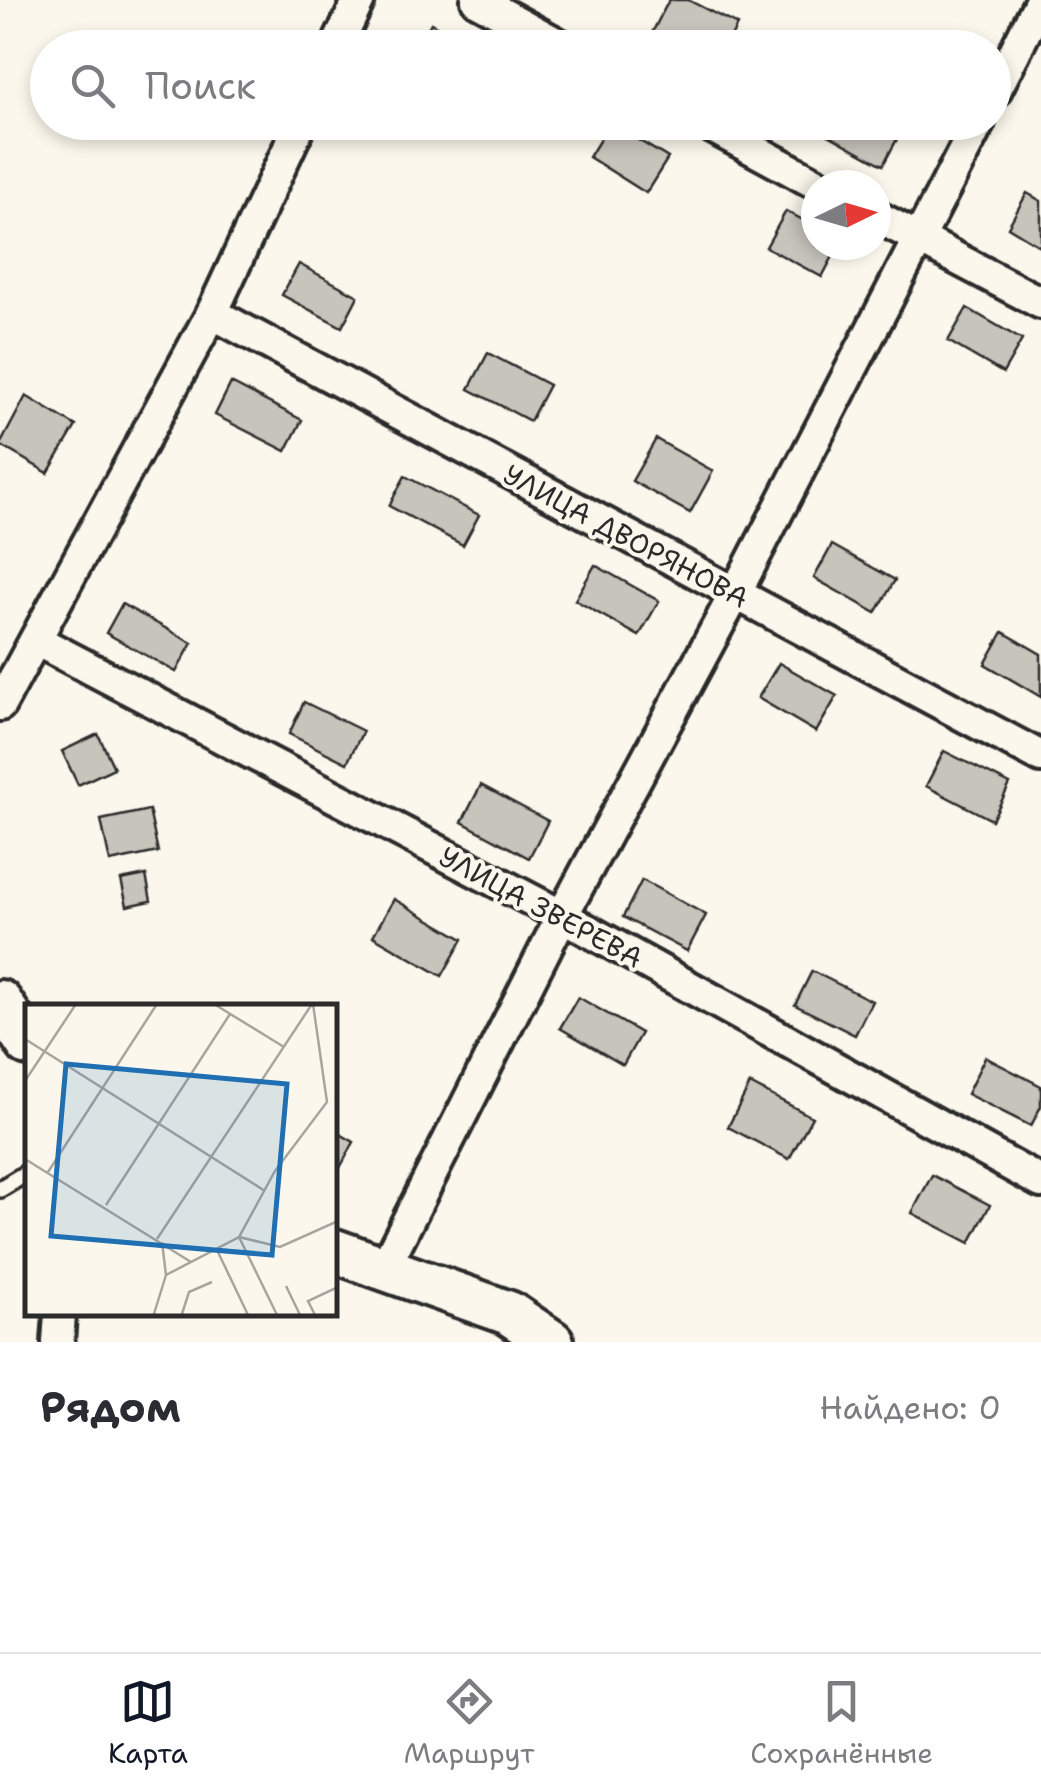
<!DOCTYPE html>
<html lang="ru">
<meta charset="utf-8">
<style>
:root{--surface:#fff;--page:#f2f2f3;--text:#2b2b33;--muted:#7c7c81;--line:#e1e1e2;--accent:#111827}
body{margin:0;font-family:"Shantell Sans",sans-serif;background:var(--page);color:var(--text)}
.compass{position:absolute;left:801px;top:170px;width:90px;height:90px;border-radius:50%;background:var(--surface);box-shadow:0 5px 15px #0003;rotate:85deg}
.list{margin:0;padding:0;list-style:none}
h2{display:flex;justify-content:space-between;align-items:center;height:130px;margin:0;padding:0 40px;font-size:42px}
h2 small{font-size:32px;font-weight:400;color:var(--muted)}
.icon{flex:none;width:55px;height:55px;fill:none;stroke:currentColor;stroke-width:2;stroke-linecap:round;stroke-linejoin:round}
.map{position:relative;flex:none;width:1041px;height:1342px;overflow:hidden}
.search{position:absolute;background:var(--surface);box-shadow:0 5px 15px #0003;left:30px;right:30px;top:30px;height:110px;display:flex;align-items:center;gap:25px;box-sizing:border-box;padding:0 35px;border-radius:55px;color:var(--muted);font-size:38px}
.sheet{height:310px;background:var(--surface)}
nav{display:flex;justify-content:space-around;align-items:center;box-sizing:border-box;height:140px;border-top:2px solid var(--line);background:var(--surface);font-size:28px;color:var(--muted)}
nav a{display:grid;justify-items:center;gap:5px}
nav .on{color:var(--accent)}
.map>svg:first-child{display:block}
.building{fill:#c7c4bc;stroke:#2b2b2b;stroke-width:2.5}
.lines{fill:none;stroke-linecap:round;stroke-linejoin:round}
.lane-casing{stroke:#2b2b2b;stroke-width:22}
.street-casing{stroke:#2b2b2b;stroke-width:38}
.secondary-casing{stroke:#2b2b2b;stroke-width:50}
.lane{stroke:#fbf7ec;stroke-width:15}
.street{stroke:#fbf7ec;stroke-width:30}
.secondary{stroke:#fbf7ec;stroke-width:42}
.labels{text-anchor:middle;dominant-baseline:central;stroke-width:8;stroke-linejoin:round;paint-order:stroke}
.street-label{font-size:28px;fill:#2b2b2b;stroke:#fbf7ec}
.inset-road{fill:none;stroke:#a8a59f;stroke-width:2.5}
.view{fill:#1f6fb2;fill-opacity:0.15;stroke:#1f6fb2;stroke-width:5}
.inset-edge{fill:none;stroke:#2b2b2b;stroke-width:5}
</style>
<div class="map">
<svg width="1041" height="1342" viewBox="0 0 1041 1342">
<rect width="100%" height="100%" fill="#fbf7ec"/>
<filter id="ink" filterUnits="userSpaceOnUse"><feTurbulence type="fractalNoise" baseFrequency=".01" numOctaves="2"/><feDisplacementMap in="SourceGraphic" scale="20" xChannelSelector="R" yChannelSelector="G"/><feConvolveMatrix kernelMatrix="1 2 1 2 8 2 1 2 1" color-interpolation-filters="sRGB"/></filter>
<g filter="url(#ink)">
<g class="building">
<path d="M669,0H688L737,25L726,48H681L652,33Z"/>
<path d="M431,23L476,48H417Z"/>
<path d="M816,122H892L903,128L883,165L814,127Z"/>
<path d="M610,123L668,158L646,193L589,157Z"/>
<path d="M1027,193L1041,201V247L1008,227Z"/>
<path d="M786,211L816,227V245H839L822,277L766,247Z"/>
<path d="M299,264L358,296L342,327L282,295Z"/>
<path d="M967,308L1022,340L1003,373L948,341Z"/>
<path d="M488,353L549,385L530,421L469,389Z"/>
<path d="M231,383L302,420L286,451L215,415Z"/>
<path d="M26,396L76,426L48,473L0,445Z"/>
<path d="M656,439L713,471L690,513L632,481Z"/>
<path d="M405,476L479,515L463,545L389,506Z"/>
<path d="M832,545L895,580L876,613L814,578Z"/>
<path d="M595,565L659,601L639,636L575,600Z"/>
<path d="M122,604L192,643L176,672L106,633Z"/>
<path d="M1003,632L1041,654V697L985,664Z"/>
<path d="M779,663L837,696L816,732L758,698Z"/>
<path d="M304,702L363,731L347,763L289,734Z"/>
<path d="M98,734L114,768L78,785L62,751Z"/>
<path d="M944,751L1010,784L992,820L926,786Z"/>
<path d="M481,785L548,821L529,858L462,822Z"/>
<path d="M149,810L158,852L110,862L101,820Z"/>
<path d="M146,875L151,901L127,906L121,880Z"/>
<path d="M642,880L706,915L687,951L623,917Z"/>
<path d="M394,899L463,939L442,976L373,936Z"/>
<path d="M812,971L872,1001L855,1035L795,1005Z"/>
<path d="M578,997L641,1033L623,1065L560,1028Z"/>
<path d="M985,1057L1041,1086V1106L1031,1126L967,1094Z"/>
<path d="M750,1084L812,1117L789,1159L728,1127Z"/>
<path d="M335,1131L354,1142L335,1177Z"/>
<path d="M932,1175L990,1205L970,1243L912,1213Z"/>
</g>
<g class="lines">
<defs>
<path id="lane" d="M0,1189L28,1172"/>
<g id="street">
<path d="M477,0L565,48"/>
<path d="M336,48L359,0"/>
<path d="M994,93L1041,0"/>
<path d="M703,122L819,185"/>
<path d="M876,216L1041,303"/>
<path d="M212,313L1041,757"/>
<path d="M36,640L562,916L1041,1182"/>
<path d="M0,705L212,313L301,122"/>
<path d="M384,1268L562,916L735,594L979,122"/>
<path d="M58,1342L60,1314"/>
</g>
<g id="secondary">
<path d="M0,1002L28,1044"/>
<path d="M335,1251L509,1313L552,1342"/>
</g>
</defs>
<use href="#lane" class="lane-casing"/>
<use href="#street" class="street-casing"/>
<use href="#secondary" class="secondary-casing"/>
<use href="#lane" class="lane"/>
<use href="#street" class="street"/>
<use href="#secondary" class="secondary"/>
</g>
</g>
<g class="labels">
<g class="street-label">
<text transform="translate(626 536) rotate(28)">УЛИЦА ДВОРЯНОВА</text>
<text transform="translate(541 907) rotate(28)">УЛИЦА ЗВЕРЕВА</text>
</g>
</g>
<g transform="translate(25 1004)">
<rect width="312" height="312" fill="#fbf7ec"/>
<path class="inset-road" d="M189,0L259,43M0,35L240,187M0,77L51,0M0,155L166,258M23,168L132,0M81,201L205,10M214,233L255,243L313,217M214,233L253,313M132,235L287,0M137,238L141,271M192,246L224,313M261,282L276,313M128,313L141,271L214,233L250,167L302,98L288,0M156,313L164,288L187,278M291,313L283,297L313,283"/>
<path class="view" d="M41,60L262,80L247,251L26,232Z"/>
<rect width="312" height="312" class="inset-edge"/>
</g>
</svg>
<svg class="compass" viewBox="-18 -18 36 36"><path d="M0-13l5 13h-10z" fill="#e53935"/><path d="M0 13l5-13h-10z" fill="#7c7c81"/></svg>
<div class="search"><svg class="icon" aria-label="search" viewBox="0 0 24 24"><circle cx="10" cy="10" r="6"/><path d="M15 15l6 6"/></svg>Поиск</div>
</div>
<section class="sheet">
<h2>Рядом<small>Найдено: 0</small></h2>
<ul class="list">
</ul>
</section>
<nav>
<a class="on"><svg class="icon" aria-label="map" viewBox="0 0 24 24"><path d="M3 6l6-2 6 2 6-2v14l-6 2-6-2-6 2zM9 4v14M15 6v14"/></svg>Карта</a>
<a><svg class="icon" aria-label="directions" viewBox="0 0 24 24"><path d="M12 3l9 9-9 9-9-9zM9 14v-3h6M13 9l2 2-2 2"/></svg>Маршрут</a>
<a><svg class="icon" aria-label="saved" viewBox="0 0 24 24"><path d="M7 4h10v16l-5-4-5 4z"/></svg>Сохранённые</a>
</nav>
